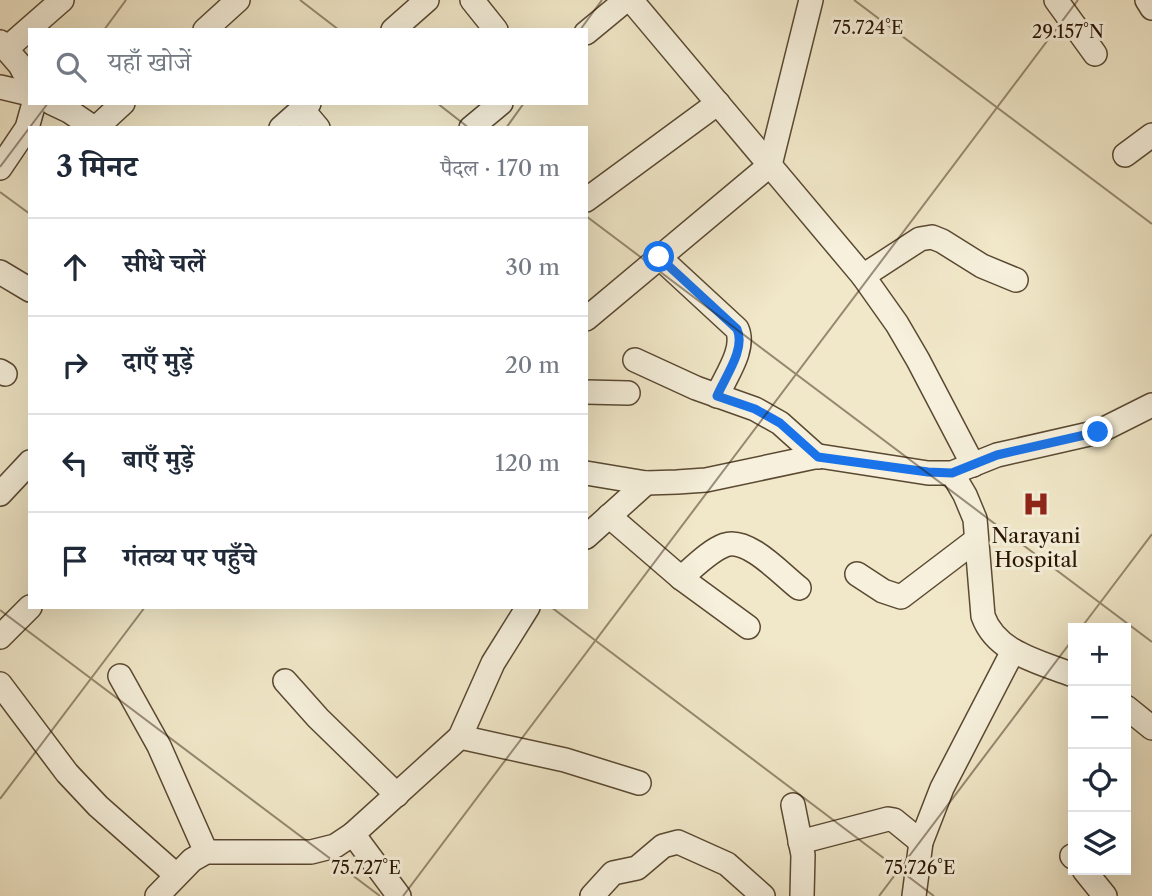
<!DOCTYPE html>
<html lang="hi">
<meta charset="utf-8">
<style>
:root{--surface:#fff;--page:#f2f2f3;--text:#1f2937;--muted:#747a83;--line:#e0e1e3}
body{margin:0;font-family:"Libre Caslon Text","Noto Serif Devanagari",serif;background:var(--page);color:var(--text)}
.controls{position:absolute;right:21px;bottom:21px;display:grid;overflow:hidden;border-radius:0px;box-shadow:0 7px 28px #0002}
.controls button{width:63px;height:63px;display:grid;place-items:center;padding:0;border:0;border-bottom:2px solid var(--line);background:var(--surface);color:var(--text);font:35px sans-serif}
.stop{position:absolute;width:21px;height:21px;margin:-16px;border:5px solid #1a73e8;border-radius:50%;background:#fff}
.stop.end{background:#1a73e8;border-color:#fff;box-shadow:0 2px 7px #0008}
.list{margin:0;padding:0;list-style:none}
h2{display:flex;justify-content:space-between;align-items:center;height:91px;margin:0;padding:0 28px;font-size:30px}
h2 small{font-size:23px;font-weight:400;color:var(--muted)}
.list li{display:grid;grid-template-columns:46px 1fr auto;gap:21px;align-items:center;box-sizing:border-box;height:98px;padding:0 28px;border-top:2px solid var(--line)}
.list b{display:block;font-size:26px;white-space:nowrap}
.list em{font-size:23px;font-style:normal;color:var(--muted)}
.icon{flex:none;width:38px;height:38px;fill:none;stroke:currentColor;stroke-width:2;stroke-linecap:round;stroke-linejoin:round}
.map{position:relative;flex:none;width:1152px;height:896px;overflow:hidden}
.search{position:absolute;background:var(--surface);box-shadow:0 7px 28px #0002;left:28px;top:28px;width:560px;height:77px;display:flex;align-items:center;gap:18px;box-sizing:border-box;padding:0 24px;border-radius:0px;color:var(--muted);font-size:26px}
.panel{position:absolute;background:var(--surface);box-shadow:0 7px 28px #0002;left:28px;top:126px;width:560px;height:483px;border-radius:0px}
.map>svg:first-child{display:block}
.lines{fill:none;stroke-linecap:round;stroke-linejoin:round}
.minor-casing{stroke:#5a4932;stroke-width:26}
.minor{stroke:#f6f0dc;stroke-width:23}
.route{stroke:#1a73e8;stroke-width:9}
.ticks{fill:none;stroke:#271400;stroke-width:2;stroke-opacity:0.45}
.labels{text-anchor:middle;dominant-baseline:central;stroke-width:6;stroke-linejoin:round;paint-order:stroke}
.poi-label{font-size:21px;fill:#271400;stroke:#f6f0dc}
.ticks-label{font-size:18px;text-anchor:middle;fill:#271400;stroke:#f6f0dc;stroke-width:6;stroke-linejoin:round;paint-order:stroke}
</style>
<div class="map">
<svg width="1152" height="896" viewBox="0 0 1152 896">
<rect width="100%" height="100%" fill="#f1e8c9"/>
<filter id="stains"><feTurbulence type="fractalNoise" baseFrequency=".00286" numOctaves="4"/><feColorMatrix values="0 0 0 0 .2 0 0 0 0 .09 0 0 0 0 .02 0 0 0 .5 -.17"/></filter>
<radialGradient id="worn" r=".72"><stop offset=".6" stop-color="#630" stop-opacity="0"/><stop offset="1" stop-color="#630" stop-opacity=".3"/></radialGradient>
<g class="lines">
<defs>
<g id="minor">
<path d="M472,0L496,30"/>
<path d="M631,0L863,276L897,324L918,360L973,465"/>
<path d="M1056,0L1095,54"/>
<path d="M1147,0L1152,8"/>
<path d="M205,30L238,0"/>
<path d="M393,30L427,0"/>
<path d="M586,33L626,0"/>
<path d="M0,42L20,65L30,84"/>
<path d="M6,49L62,0"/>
<path d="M0,87L30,94"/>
<path d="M52,103L69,111L94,128"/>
<path d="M302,109L318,128"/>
<path d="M96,128L123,103"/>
<path d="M281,128L309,103"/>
<path d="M471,128L501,103"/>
<path d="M1125,155L1152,135"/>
<path d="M0,168L27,128L34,103"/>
<path d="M586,200L718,103"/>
<path d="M659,257L737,329C746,349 725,377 717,396"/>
<path d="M0,272L30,290"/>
<path d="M863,276L920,239L932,237L942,241L982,266L1016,280"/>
<path d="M586,319L770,165L811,0"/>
<path d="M635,360L696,388L755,409L780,423L818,457"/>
<path d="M0,371L5,374"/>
<path d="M586,392L628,393"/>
<path d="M586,473L646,483L677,482L706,480L819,456L928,473H952L997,455L1098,432L1152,405"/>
<path d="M952,473L965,495L975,519L983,616C996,653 1040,662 1073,675"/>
<path d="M0,494L30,462"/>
<path d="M609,516L681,578L748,627"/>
<path d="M586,537L646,483"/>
<path d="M857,574L883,591L901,597L976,540"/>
<path d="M681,578C694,567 709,551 725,545C748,537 781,574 799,588"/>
<path d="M0,637L30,607"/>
<path d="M120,676L159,746L206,852"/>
<path d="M285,681L318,718L397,795"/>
<path d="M0,684L67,773L98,806L176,875"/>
<path d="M1126,707L1152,728"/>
<path d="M460,737L565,760L639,783"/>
<path d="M793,805L803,855L802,896"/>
<path d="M353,834L399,896"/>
<path d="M800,842L888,819L894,820L921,842"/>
<path d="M1072,856L1073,857"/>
<path d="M1084,870L1105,896"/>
<path d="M157,896L192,860L206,852H311L335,846L353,834L460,737L493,663L528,607"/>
<path d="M592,896L613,873L637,868L663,846L678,842L727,864L763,896"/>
<path d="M914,896L921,842L942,788L1013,651"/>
</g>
</defs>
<use href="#minor" class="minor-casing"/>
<use href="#minor" class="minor"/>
</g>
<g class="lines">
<path class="route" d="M659,257L737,329C746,349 725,377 717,396L755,409L780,423L818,457L928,472L952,473L997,455L1098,432"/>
</g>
<path class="ticks" d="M300,0L339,30M854,0L1152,224M104,30L126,0M580,30L602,0M437,103L469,128M506,128L524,103M0,167L48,103M0,192L30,214M586,216L1152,642M551,607L934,896M0,610L380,896M1081,628L1152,534M0,799L145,607M403,896L1078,0M879,896L1073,639"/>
<defs>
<symbol id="hospital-bare" viewBox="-9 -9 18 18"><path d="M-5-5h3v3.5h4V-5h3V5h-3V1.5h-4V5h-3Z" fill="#8f2418" stroke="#f6f0dc" stroke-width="2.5" paint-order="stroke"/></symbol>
</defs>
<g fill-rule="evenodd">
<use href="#hospital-bare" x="1017" y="485" width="38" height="38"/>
</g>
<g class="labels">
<g class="poi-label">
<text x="1036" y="535">Narayani<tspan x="1036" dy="24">Hospital</tspan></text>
</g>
</g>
<g class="ticks-label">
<text x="868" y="34">75.724°E</text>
<text x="1068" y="38">29.157°N</text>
<text x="366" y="874">75.727°E</text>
<text x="920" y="874">75.726°E</text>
</g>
<rect width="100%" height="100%" filter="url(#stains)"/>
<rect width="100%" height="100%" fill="url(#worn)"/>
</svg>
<div class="controls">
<button>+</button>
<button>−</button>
<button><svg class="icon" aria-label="locate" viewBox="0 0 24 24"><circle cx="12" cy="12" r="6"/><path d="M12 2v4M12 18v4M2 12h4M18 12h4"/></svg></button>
<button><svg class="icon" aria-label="layers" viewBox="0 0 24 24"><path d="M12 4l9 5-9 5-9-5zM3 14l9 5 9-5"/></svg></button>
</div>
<div class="stop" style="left:659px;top:257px"></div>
<div class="stop end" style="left:1098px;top:432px"></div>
<div class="search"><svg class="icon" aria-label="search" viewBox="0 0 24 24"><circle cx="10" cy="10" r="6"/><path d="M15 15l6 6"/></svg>यहाँ खोजें</div>
<section class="panel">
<h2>3 मिनट<small>पैदल · 170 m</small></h2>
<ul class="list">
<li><svg class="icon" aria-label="ahead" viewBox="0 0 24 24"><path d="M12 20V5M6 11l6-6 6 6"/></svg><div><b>सीधे चलें</b></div><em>30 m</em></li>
<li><svg class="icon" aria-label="right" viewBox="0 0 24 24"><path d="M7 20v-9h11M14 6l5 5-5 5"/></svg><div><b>दाएँ मुड़ें</b></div><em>20 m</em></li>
<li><svg class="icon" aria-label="left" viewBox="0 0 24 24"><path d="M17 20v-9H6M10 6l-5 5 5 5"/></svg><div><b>बाएँ मुड़ें</b></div><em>120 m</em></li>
<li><svg class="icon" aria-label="arrive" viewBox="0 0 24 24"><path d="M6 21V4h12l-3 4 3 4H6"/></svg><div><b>गंतव्य पर पहुँचे</b></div></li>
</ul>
</section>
</div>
